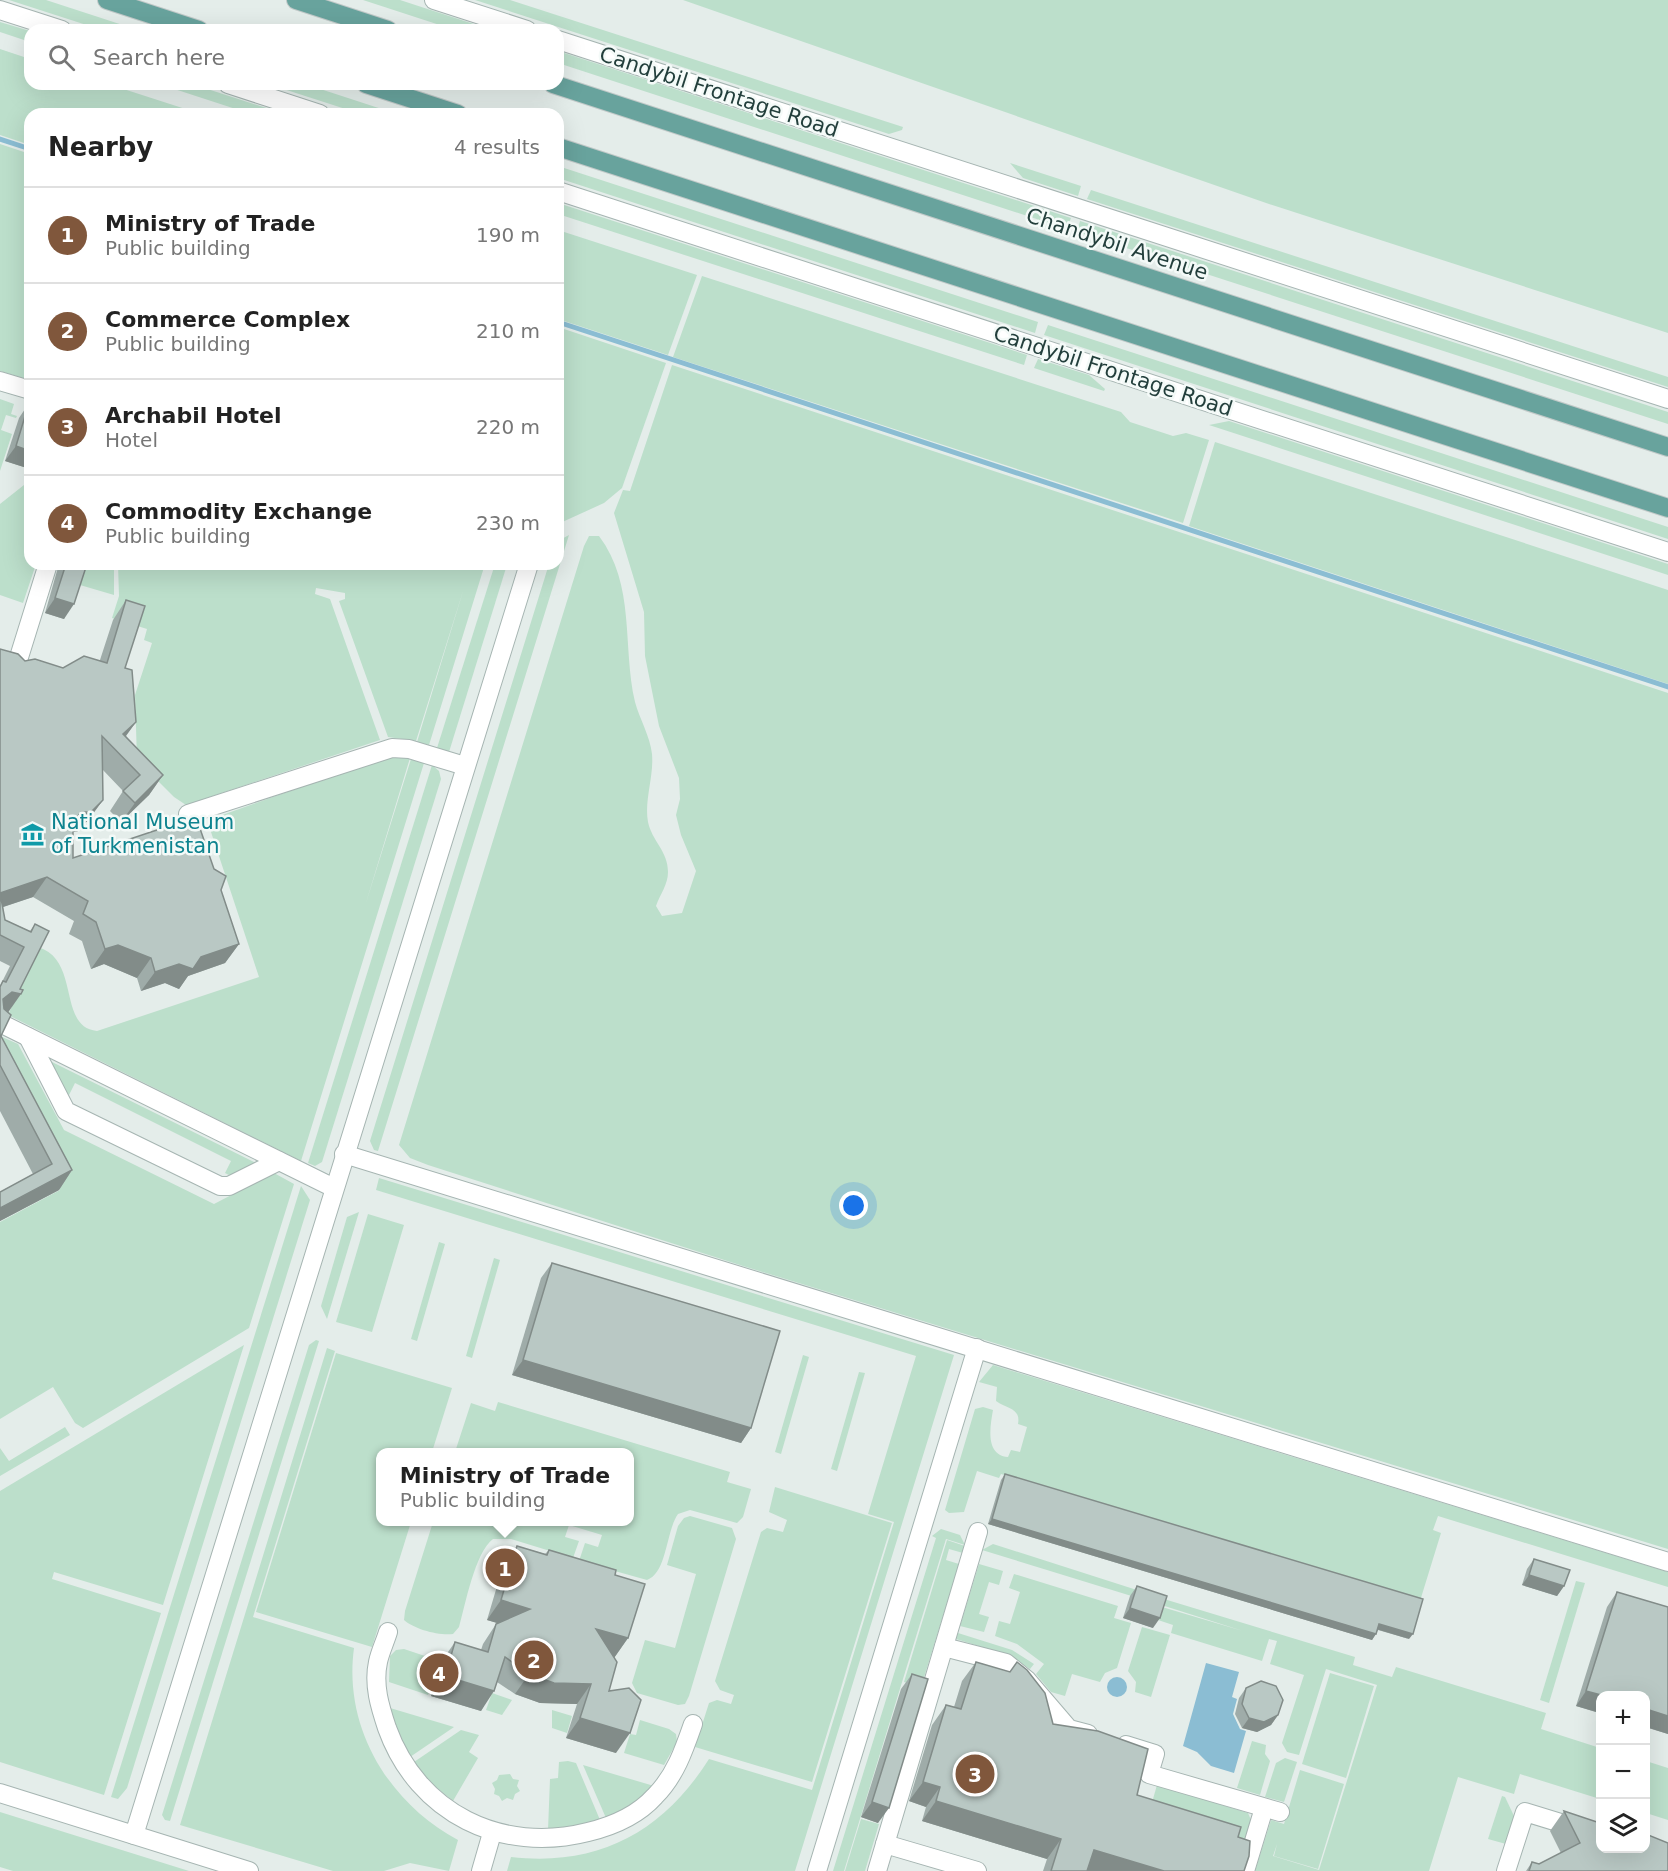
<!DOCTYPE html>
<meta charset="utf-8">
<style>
:root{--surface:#fff;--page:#f6f6f6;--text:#222;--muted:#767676;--line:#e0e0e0;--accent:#80573c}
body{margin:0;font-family:"DejaVu Sans",sans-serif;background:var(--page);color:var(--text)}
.controls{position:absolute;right:18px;bottom:18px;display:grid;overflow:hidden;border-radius:12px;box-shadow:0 6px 24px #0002}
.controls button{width:54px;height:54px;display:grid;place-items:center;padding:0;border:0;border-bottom:2px solid var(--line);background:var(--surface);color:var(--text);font:30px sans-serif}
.you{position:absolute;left:854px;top:1206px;width:21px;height:21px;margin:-15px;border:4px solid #fff;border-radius:50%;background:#1a73e8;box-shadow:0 0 0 9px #1a73e833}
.badge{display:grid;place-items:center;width:39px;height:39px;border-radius:50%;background:var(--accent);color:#fff;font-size:20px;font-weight:700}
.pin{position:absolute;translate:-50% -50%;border:3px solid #fff;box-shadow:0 2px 6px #0006}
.popup{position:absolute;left:376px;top:1448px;width:258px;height:78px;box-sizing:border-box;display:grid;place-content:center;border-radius:12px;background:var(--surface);filter:drop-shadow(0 2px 4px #0005);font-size:20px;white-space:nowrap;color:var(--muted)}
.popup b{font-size:22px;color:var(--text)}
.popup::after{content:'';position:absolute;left:50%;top:100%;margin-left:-12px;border:12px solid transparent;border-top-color:var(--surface)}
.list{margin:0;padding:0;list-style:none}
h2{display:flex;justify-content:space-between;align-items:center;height:78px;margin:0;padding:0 24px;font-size:26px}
h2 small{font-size:20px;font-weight:400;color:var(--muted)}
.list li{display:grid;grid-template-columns:39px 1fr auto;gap:18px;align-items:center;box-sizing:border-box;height:96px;padding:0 24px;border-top:2px solid var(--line)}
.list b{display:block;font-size:22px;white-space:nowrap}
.list p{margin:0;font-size:20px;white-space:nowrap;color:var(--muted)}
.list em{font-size:20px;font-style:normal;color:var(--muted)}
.icon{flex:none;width:33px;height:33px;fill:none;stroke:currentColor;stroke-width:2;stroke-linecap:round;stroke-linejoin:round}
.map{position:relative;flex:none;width:1668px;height:1871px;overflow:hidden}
.search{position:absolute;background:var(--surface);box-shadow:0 6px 24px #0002;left:24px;top:24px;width:540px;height:66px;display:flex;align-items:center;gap:15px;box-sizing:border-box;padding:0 21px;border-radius:18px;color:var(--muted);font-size:22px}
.panel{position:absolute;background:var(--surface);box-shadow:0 6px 24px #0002;left:24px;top:108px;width:540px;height:462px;border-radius:18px}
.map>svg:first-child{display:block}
.green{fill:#bcdfcb}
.water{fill:#8bbdd3}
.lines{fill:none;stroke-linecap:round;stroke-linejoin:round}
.stream{stroke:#8bbdd3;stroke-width:5}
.minor-casing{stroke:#a6b5b2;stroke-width:20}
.major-casing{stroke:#c1c9c8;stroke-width:20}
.minor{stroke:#fff;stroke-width:18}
.major{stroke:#68a39d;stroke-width:18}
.wall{fill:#9faca9}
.shaded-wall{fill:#828c89}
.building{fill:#b9c8c4;stroke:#828c89;stroke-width:1.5}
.labels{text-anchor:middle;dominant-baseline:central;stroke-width:5;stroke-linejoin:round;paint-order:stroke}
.street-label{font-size:21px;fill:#233f3c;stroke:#f4faf8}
.culture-label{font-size:21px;fill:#0d838f;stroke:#f4faf8;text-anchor:start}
</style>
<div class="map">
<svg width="1668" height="1871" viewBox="0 0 1668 1871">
<rect width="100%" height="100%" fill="#e4edea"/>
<g class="green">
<path d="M9,0H46L138,30H102Z"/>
<path d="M363,0H400L492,30H455Z"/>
<path d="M475,0H510L903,127L902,130L889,134Z"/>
<path d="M683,0H1668V333L1269,204Z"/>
<path d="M0,22L30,31V42L0,32Z"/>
<path d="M0,49L30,59V84H108L201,114H30V145L0,135Z"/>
<path d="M558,51L1071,218L1067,229L558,63Z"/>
<path d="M159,84H192L285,114H251Z"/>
<path d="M268,84H305L397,114H361Z"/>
<path d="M0,144L30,154V380L0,371Z"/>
<path d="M1010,163L1081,186L1078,196L1023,178Z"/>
<path d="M558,166L1038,322L1035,333L558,178Z"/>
<path d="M1091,190L1668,377V387L1087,199Z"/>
<path d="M558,203L1027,355L1024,365L558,214Z"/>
<path d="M1080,221L1668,412V424L1077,232Z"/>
<path d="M558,230L697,275L668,355L558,319Z"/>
<path d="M702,276L1121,412L1130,422L1173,436L1186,433L1209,440L1183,523L673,357Z"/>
<path d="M1048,325L1668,527V539L1044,335Z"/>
<path d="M558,327L666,363L622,488L604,503L558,524Z"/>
<path d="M1038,359L1089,375L1105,389L1104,391L1034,368Z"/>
<path d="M672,365L1668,693V1549L743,1266L428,1165L410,1158L399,1145L584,546L589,536H599C636,585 622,646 635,702C640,720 650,736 652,754C654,777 644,800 648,822C652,841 668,851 668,872C668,885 660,894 656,906L662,916L682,913L696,871L681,835L676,815L680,799L679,778L659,726L645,656L644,612L614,513L623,490L630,491Z"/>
<path d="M0,399L14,404L11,414L17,416L16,418L6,415L1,430L12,434L0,471Z"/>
<path d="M1229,421L1668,564V575L1209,425Z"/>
<path d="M1215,442L1668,590V684L1189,526Z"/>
<path d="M24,485L30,487V564H36L23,603L0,595V504Z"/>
<path d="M569,535L378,1151L374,1150L370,1141L549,564H558V541Z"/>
<path d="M87,564H114V595L80,585Z"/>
<path d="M118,564H485L429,745L417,742L464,588L416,741L388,737L339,601L345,599V593L316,588L315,594L330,599L380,740L186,805L174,797L137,760L135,695L152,643L144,640L147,629L112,618L119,596Z"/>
<path d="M495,564H506V568L449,752L437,748Z"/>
<path d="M398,756L410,758L365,906L411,759L424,763L301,1161L8,1015L38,947C81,960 57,1027 97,1031L259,977L211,832L214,818L380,759Z"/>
<path d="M432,765L439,771L441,779L322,1162L315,1166L308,1163Z"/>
<path d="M0,1036L18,1044L64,1130L214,1204L274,1173L294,1184L249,1328L83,1428L75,1423L53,1387L0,1419V1222L60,1190L0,1072Z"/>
<path d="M50,1061L258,1164L229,1175L225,1173L231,1161L75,1083L69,1095L66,1093Z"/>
<path d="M379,1178L954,1355L795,1871H507L511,1857C598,1867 663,1832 709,1759L812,1790L894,1522L868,1514L916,1356L376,1190Z"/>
<path d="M301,1186L310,1200L127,1788L118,1799L111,1797Z"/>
<path d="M359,1212L327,1319L321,1306L347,1217Z"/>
<path d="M368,1214L404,1225L372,1332L336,1322Z"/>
<path d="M439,1242L445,1244L417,1341L411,1339Z"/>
<path d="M494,1258L500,1260L472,1358L466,1356Z"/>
<path d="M316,1340L319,1341L170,1821L165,1820L162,1815L309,1345Z"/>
<path d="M244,1345L163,1605L54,1572L52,1579L161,1613L104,1795L0,1762V1491Z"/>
<path d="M327,1348L335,1351L253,1617L354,1648C343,1728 389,1803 458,1840L449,1871L410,1863L384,1871H333L180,1825Z"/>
<path d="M336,1353L452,1388L432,1452H380V1522H411L372,1647L256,1612Z"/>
<path d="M803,1355L809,1357L781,1454L775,1452Z"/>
<path d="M993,1365L1668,1572V1587L1438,1516L1433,1530L1441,1533L1420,1601L1387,1594L1001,1474L999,1478L977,1471L964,1512L949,1513L945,1510L975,1409L983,1407L993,1410C990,1427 985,1455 1008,1457L1011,1450L1020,1452L1027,1427L1018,1424C1021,1408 1007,1409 996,1401L997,1387L979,1382Z"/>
<path d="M859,1372L865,1373L837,1471L831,1469Z"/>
<path d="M498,1402L730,1472L727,1482L751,1489L743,1517L737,1523L690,1510L678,1514C666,1531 667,1573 647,1580L579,1561L585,1543L598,1547L602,1535L569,1525L565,1537L579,1541L573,1558L511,1539H493C475,1552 465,1606 459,1627L453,1634C439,1636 414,1629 404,1620L405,1611L433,1522H630V1452H455L471,1403L495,1411Z"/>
<path d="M65,1427L70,1435L0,1476V1448L9,1461Z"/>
<path d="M775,1487L892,1523L812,1782L695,1747L709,1703L717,1700L731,1704L734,1695L720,1690L715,1681L761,1532L767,1528L783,1532L787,1520L769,1512Z"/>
<path d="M690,1516L732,1528L736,1539L689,1696L685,1704L678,1705L637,1693L632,1683L645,1640L675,1648L696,1574L667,1565L678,1526L684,1518Z"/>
<path d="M941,1529L960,1535L965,1545L946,1539L844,1871H833L936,1538L932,1536Z"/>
<path d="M947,1540L965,1546L963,1553L949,1549L946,1560L959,1564L921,1687L904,1682Z"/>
<path d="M993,1544L1140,1591L1138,1598L982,1550Z"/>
<path d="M979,1564L1003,1571L999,1585L989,1582L979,1614L989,1617L984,1632L960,1626Z"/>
<path d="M1014,1574L1118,1606L1114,1618L1131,1623L1117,1668L1105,1673L1100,1682L1072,1674L1065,1696L1051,1692L1036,1674L1044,1664L1017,1644L995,1636L999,1621L1010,1624L1020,1592L1009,1588Z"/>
<path d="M1576,1581L1585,1583L1549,1703L1540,1700Z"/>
<path d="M1154,1596L1355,1657L1353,1665L1392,1677L1396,1667L1546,1713L1541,1729L1600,1748V1799L1520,1774L1514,1794L1458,1777L1429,1871H1255L1271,1820L1284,1824L1300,1770L1344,1784L1318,1869L1274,1856L1277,1844L1273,1856L1319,1870L1377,1685L1326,1669L1299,1755L1287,1752L1282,1743L1304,1675L1270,1664L1277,1641L1269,1639L1262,1661L1171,1633L1173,1625L1158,1620L1162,1607L1243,1631L1152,1602Z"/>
<path d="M1142,1627L1170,1635L1151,1697L1135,1692L1136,1682L1128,1671Z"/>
<path d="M958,1633L1012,1650L1034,1664L1030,1669L1008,1655L956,1639Z"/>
<path d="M404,1649L434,1659L429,1673L434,1675L428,1695L389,1682L390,1656L396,1650Z"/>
<path d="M1330,1673L1374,1686L1346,1778L1302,1764Z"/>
<path d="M492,1693L512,1700L502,1715L486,1710Z"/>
<path d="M390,1708L454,1727L410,1757L398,1734Z"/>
<path d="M552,1710L572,1716L567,1733L552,1728Z"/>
<path d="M640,1720L669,1729L676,1734L677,1742L664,1765L624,1753L630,1734L636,1735Z"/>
<path d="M461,1730L479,1735L469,1752L478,1758L453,1801L431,1783L414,1762Z"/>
<path d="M1252,1741L1266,1745L1265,1754L1270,1761L1260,1795L1237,1788Z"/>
<path d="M1285,1758L1297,1762L1284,1802L1265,1797L1276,1763Z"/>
<path d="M568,1761L576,1763L600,1820L579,1826L548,1830L550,1779L558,1778L559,1762Z"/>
<path d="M1646,1761L1668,1768V1820L1646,1813Z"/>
<path d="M583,1765L654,1786L634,1803L606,1818Z"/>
<path d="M510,1774L513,1779L519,1780L517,1786L520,1791L515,1794L513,1800L507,1798L502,1801L499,1796L494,1794L495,1789L492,1783L497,1780L499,1775Z"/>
<path d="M1157,1785L1248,1813L1251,1820L1240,1859L1147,1820Z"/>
<path d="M1502,1796L1505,1797L1514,1816L1506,1844L1488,1839Z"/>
<path d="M0,1812L189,1871H13L0,1867Z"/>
<path d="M861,1819L879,1824L865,1871H845Z"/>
</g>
<g class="water">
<path d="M1206,1663L1239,1672L1232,1697L1237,1699L1233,1714L1240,1729L1246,1731L1234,1773L1211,1766L1197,1752L1183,1746Z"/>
<circle cx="1117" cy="1687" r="10"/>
</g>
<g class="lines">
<g class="stream">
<path d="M0,139L30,149"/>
<path d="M558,322L1668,687"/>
</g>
<defs>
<g id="minor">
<path d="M434,0L527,30"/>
<path d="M0,10L62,30"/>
<path d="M558,40L1668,399"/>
<path d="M228,84L320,114"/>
<path d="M558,191L1668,552"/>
<path d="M0,381L30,390"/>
<path d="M15,670L48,564"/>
<path d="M188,814L392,748L409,749L465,766"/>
<path d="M0,1023L334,1188"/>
<path d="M28,1037L66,1111L220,1186H229L279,1161"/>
<path d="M344,1154L1668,1562"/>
<path d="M388,1632C385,1642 380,1652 378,1662C373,1685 380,1707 387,1728C418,1814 502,1854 588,1832C613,1826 638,1815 655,1796C675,1776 684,1750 693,1724"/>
<path d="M944,1647L1006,1663L1027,1680L1069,1729L1088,1734"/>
<path d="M1126,1745L1155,1754L1149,1774L1280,1812"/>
<path d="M0,1793L249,1871"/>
<path d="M134,1835L529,564"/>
<path d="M885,1844L977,1871"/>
<path d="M481,1871L492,1833"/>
<path d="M817,1871L977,1348"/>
<path d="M877,1871L978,1532"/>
<path d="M1245,1871L1264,1808"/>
<path d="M1506,1871L1525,1812L1600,1835"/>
</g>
<g id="major">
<path d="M107,0L199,30"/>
<path d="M296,0L388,30"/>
<path d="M366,84L458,114"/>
<path d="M553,84L1668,447"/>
<path d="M558,147L1668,508"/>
</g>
</defs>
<use href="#minor" class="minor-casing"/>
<use href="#major" class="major-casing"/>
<use href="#minor" class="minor"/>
<use href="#major" class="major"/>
</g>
<g class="wall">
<path d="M29,403L30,404V469L5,461L19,418Z"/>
<path d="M59,564H87L64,619L45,613Z"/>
<path d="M126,600L125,668L136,722L126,736L163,775L149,795L121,822L110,811L123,791L103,770V800L89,819L77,832H73V858L221,890L239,944L225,963L188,976L179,989L165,983L141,991L137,978L104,964L91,969L82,941L69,934L74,921L33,897L3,907L5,920L30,931L35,924L1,1036L72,1170L59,1190L0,1221V1192L33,1174L0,1111V986L10,966L0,961V649L25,661L63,668L100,660L113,620Z"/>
<path d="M552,1263L751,1428L741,1443L512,1375L541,1278Z"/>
<path d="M1005,1474L1409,1639L1378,1630L1372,1640L988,1524L1001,1480Z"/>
<path d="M517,1546L545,1554L549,1550L615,1575L628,1638L614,1658L609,1691L616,1753L566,1738L577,1704L540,1703L515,1694L497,1682L481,1711L431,1696L441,1662L455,1642L481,1650L483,1644L496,1624L498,1623L487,1620L503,1566Z"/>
<path d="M1534,1559L1564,1586L1557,1596L1522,1585L1527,1569Z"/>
<path d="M1137,1586L1153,1628L1123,1618L1130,1596Z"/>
<path d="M1617,1592L1668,1607V1734L1576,1706L1607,1607Z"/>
<path d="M976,1662L1053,1724L1137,1795L1238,1837L1244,1871H1043L1047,1859L922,1821L926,1807L909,1801L932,1725L946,1705L954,1707L962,1681Z"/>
<path d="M912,1674L878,1823L861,1817L901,1689Z"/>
<path d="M1246,1688L1278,1715L1271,1725L1257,1732L1242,1728L1235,1714L1239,1698Z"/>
<path d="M1564,1811L1668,1871H1526L1532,1862L1539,1864L1561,1853L1550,1831Z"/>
</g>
<g class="shaded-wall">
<path d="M16,446L30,451V469L5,461Z"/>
<path d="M55,598L74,604L64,619L45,613Z"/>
<path d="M136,722L122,741L123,734Z"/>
<path d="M163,775L149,795L121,822L135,803Z"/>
<path d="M103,800L89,819L77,832L67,831L81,812Z"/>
<path d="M47,877L33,897L0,908V893Z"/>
<path d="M239,944L225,963L188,976L179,989L165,983L141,991L155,972Z"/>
<path d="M118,945L151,958L137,978L104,964L91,969L105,949Z"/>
<path d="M12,992L21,994L7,1014L0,1012L3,999Z"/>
<path d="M72,1170L59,1190L0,1221V1208Z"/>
<path d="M523,1360L751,1428L741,1443L512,1375Z"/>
<path d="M992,1519L1376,1634L1372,1640L988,1524Z"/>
<path d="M1529,1575L1564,1586L1557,1596L1522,1585Z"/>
<path d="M501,1600L530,1609L517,1629L487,1620Z"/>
<path d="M1130,1608L1160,1618L1153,1628L1123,1618Z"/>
<path d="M1379,1624L1413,1634L1409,1639L1376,1629Z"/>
<path d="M596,1629L628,1638L614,1658Z"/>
<path d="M529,1674L591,1684L577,1704L540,1703L515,1694Z"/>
<path d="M445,1676L494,1691L481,1711L431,1696Z"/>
<path d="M1586,1691L1600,1695V1713L1576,1706Z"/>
<path d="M1646,1709L1668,1716V1734L1646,1727Z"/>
<path d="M1278,1715L1271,1725L1257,1732L1242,1728L1249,1718Z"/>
<path d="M580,1718L630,1733L616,1753L566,1738Z"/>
<path d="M923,1782L940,1787L926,1807L909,1801Z"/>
<path d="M936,1801L1061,1839L1047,1859L922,1821Z"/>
<path d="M872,1802L889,1808L878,1823L861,1817Z"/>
<path d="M1094,1850L1164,1871H1085Z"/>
</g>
<g class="building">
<path d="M29,403L30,404V451L16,446Z"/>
<path d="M66,564H87L74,604L55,598Z"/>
<path d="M126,600L145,606L125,668L132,670L136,722L123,734L163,775L135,803L123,791L140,775L102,736L103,800L91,812H81L73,823V858L196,817L214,869L226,876L221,890L239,944L201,957L193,969L179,964L155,972L151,958L118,945L105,949L96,922L83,914L88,901L47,877L0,893L5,920L31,932L35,924L49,931L20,989L23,990L21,994L12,992L3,999L4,1009L11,1015L1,1036L72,1170L0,1208V1192L52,1164L0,1065V987L3,981L6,982L24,947L0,935V649L18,654L25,661L35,659L63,668L84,656L107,663Z"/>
<path d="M552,1263L780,1331L751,1428L523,1360Z"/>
<path d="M1005,1474L1423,1599L1413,1634L1379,1624L1376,1634L992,1519Z"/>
<path d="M517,1546L547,1555L549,1550L616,1570L615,1575L645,1584L628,1638L596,1629L617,1662L609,1691L629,1688L641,1700L630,1733L580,1718L591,1684L554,1683L529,1674L505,1657L494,1691L445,1676L455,1642L488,1652L496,1624L530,1609L501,1600Z"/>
<path d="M1534,1559L1570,1570L1564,1586L1529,1575Z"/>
<path d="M1137,1586L1167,1596L1160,1618L1130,1608Z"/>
<path d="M1617,1592L1668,1607V1716L1646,1709V1695H1601L1586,1691Z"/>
<path d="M976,1662L1010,1672L1017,1662L1027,1670L1045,1693L1053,1724L1098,1731L1148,1749L1137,1795L1241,1827L1238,1837L1250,1841L1249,1856L1244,1871H1164L1094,1850L1087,1871H1051L1061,1839L936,1801L940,1787L923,1782L946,1705L961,1709Z"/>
<path d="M912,1674L928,1679L889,1808L872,1802Z"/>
<path d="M1261,1681L1276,1686L1283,1700L1278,1715L1264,1722L1249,1718L1242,1704L1246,1688Z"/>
<path d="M1564,1811L1600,1823V1848H1646V1834L1668,1843V1871H1529L1532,1862L1539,1864L1580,1843Z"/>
</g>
<defs>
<symbol id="museum-bare" viewBox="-9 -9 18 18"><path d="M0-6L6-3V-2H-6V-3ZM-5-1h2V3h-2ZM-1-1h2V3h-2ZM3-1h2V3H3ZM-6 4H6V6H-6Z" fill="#0f9aa8" stroke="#f4faf8" stroke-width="2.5" paint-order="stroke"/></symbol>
</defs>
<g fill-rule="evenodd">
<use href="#museum-bare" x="16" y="818" width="33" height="33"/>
</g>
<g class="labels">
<g class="street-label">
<text transform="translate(719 92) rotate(18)">Candybil Frontage Road</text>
<text transform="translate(1117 244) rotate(18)">Chandybil Avenue</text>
<text transform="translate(1113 371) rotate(18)">Candybil Frontage Road</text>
</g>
<g class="culture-label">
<text x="51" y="822">National Museum<tspan x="51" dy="24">of Turkmenistan</tspan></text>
</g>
</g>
</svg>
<div class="controls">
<button>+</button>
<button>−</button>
<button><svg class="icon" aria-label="layers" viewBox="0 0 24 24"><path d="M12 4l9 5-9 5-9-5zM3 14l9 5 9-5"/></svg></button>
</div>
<div class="you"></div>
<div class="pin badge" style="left:505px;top:1568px">1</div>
<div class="popup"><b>Ministry of Trade</b>Public building</div>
<div class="pin badge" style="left:534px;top:1660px">2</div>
<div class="pin badge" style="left:975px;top:1774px">3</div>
<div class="pin badge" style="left:439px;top:1673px">4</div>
<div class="search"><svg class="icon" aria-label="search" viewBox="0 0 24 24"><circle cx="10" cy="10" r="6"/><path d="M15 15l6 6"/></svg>Search here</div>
<section class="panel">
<h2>Nearby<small>4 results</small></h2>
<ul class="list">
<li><span class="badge">1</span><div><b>Ministry of Trade</b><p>Public building</p></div><em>190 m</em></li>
<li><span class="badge">2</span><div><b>Commerce Complex</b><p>Public building</p></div><em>210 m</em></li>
<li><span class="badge">3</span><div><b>Archabil Hotel</b><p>Hotel</p></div><em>220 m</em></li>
<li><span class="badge">4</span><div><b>Commodity Exchange</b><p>Public building</p></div><em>230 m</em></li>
</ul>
</section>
</div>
